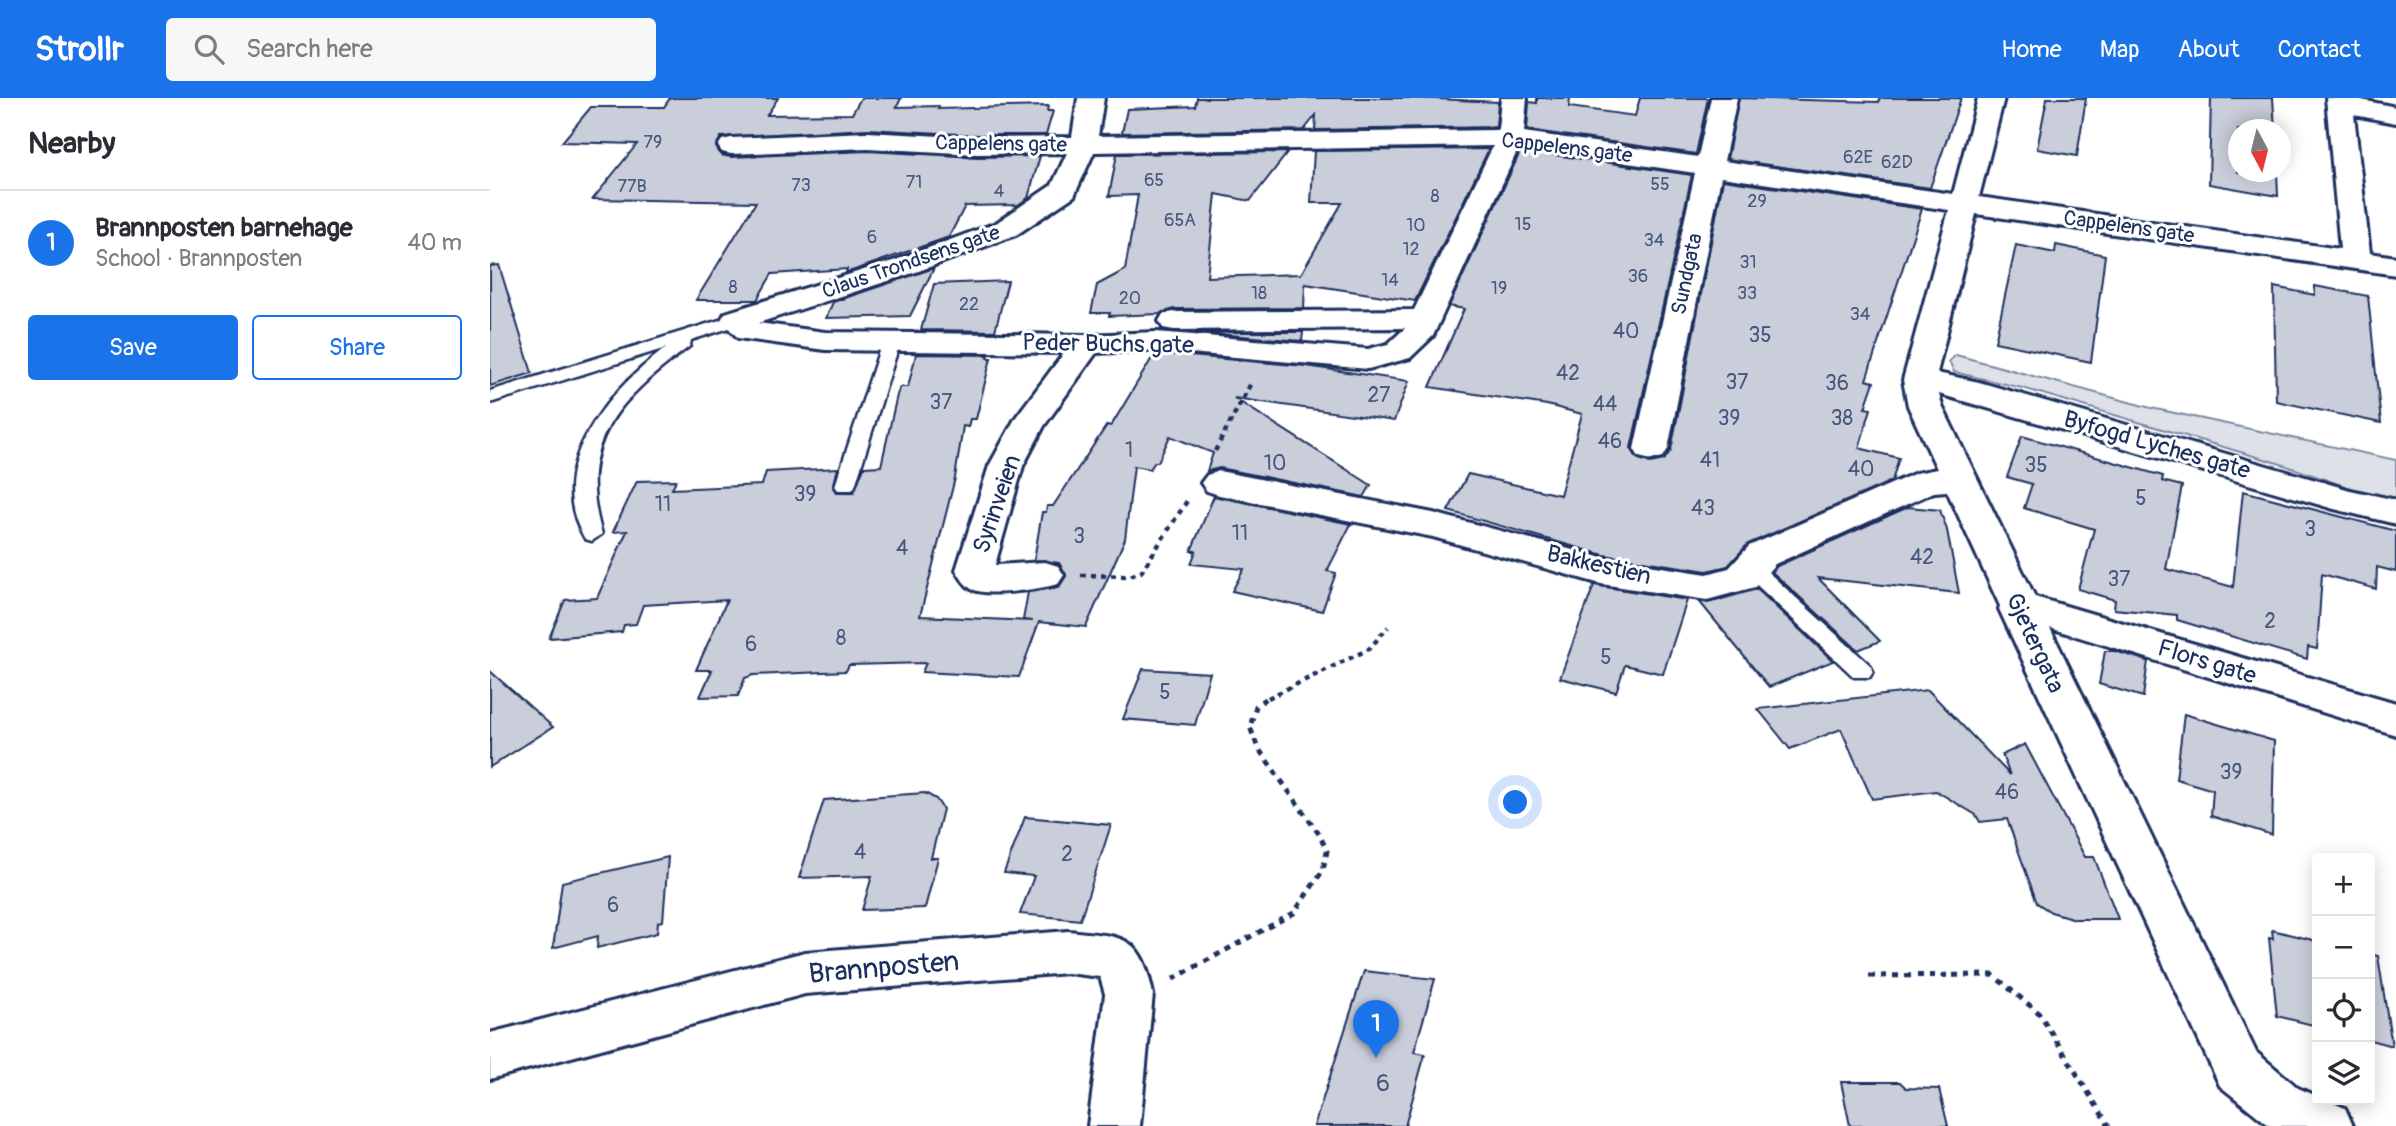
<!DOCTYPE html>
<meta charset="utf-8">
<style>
:root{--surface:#fff;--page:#f7f7f7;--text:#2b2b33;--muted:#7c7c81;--line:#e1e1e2;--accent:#1a73e8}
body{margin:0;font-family:Pangolin,sans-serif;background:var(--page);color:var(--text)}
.controls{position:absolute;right:21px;bottom:21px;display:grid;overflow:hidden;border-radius:7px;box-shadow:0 4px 18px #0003}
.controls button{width:63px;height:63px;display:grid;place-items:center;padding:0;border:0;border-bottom:2px solid var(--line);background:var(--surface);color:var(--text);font:35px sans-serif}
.compass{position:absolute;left:1738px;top:21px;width:63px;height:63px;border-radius:50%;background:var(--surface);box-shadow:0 4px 18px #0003;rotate:173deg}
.you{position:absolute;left:1026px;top:705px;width:24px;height:24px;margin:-18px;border:5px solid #fff;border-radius:50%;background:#1a73e8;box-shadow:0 0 0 10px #1a73e833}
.badge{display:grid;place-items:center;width:46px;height:46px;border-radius:50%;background:var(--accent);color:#fff;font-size:23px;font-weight:700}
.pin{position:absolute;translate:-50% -58px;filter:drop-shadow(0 2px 4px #0008)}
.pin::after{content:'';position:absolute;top:37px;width:24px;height:21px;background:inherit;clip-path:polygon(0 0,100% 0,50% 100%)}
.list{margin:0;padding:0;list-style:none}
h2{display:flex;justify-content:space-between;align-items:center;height:91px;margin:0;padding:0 28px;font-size:30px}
h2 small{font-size:23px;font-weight:400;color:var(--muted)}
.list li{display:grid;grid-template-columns:46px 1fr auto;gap:21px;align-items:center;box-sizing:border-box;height:105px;padding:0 28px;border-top:2px solid var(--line)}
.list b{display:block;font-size:26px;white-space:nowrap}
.list p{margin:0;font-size:23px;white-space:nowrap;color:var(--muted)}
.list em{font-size:23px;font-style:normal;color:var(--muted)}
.actions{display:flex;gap:14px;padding:21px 28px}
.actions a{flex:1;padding:16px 0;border:2px solid var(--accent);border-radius:7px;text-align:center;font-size:24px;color:var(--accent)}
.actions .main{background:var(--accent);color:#fff}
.icon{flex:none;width:38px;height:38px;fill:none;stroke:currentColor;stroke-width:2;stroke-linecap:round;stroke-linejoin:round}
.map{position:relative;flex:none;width:1906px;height:1028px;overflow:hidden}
header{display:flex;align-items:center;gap:42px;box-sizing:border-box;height:98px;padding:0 35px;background:var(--accent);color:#fff}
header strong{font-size:33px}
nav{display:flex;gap:38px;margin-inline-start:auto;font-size:24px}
.search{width:490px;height:63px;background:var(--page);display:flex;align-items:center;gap:18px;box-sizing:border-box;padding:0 24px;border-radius:7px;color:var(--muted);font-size:26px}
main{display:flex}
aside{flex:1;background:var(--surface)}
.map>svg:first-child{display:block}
.green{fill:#dee1e7;stroke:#7c88a2;stroke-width:2}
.building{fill:#caceda;stroke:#1b2f5e;stroke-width:2}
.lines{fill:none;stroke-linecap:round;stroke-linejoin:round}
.lane-casing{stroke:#1b2f5e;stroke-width:5}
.street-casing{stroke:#1b2f5e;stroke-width:6}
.path-far1{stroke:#1b2f5e;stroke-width:4.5;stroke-dasharray:5 5;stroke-linecap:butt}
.path{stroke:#1b2f5e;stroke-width:5;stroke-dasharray:6 6;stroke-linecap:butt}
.lane{fill:#fff;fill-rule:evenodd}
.street{fill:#fff;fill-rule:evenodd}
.labels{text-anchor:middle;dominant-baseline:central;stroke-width:6;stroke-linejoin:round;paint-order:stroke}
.far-number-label{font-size:18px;fill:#47577d}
.far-street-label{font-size:21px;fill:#1b2f5e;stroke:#fff}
.number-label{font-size:21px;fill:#47577d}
.street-label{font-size:24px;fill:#1b2f5e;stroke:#fff}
.near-number-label{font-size:24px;fill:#47577d}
.near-street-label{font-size:28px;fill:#1b2f5e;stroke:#fff}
</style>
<header>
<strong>Strollr</strong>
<div class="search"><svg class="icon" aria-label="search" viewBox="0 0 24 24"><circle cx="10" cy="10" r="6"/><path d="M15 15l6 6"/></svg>Search here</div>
<nav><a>Home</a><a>Map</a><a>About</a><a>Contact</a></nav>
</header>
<main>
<aside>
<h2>Nearby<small></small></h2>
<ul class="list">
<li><span class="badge">1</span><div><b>Brannposten barnehage</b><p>School · Brannposten</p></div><em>40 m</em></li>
</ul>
<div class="actions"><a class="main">Save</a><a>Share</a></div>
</aside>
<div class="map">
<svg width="1906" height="1028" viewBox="0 0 1906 1028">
<rect width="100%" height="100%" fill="#fff"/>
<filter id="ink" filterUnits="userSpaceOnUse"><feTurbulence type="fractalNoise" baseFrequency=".0143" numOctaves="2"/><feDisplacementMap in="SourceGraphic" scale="14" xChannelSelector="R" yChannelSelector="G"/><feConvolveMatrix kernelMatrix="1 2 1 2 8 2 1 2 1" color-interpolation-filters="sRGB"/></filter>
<g filter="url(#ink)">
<path class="green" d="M1466,257L1661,310L1906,362V406L1791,366L1536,291L1464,274L1459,263Z"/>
<g class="building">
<path d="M180,0H288L277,17L362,16L371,0H411L407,9L449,8L448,11L558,8L557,13H563L556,37H487L377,31L231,39L226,49L231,57L241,59L377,53L487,59L550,58L538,100L528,107L475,108L459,139L356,175L357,171L282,176L267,202H206L266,104L103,101L147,46L72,44L101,9H174Z"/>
<path d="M707,0H926L1008,4L1006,29L825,32L826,17L814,32L632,35L637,11L705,8Z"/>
<path d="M1047,0H1080L1079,9L1145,18L1150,0H1218L1206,56L1037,32L1039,4L1047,5Z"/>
<path d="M1249,0L1388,4L1390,0H1471L1440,90L1237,61Z"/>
<path d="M1557,0H1596L1587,58L1547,51Z"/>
<path d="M1721,0H1783L1785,32H1748V74H1787L1788,98L1719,86Z"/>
<path d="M999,51L925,203L815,186L814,210L684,211L670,216L619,218L620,215H601L607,187L635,172L648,97L619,98L627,56L798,54L760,103L726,96L717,179L811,176L852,105H821L824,53Z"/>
<path d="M1031,52L1202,77L1141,350L1147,360L1160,365L1174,362L1181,352L1233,82L1432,111L1376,282L1384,284L1375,310L1381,311L1369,350L1409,360L1402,383L1258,446L1238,468L1217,473L1114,457L958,413L978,376L1070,397L1092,316L1057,307L940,289L974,211L959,208Z"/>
<path d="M1526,147L1565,155L1566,147L1615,157L1601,264L1505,244Z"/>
<path d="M9,167L42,275L0,288V168Z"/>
<path d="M444,170L420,218L336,220L343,204Z"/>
<path d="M518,183L505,233L431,232L444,186Z"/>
<path d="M1825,188L1878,198L1891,325L1786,303L1784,189L1825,197Z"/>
<path d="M704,234H813L812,243Z"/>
<path d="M665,255L816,268L919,283L904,323L744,300L881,387L874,399L730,370L717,373L723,355L680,338L668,364H665L660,371L644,368L635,441L596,529L549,524L529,579L432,574L436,565L359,567L356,573L263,577L255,580L248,598L210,599L222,572H206L237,502L153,507L146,526L134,527L132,534L59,540L75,502L107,500L137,433L123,434L147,383L186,382L182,391L272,387L276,374L348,370L343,390L348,395L364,394L374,369L391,368L407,297L410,289H418L426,256L499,257L498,260H501L486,321H480L478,329L473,328L465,380L430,518L543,523L533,522L538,494L569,489L576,478L569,465L544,462L552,414H556L557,408H563L617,327L621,328Z"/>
<path d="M1532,338L1673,378L1672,383L1692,388L1676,471L1743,489L1753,393L1906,433V474L1887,469L1886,491L1832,476L1827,551L1818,549L1817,561L1687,522V517L1624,511L1625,502L1588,491L1604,431L1534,410L1542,386L1517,379Z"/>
<path d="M724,398L861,426L837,473L846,475L832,513L742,493L754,471L701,466L706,453H701Z"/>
<path d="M1418,409L1450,412L1457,432L1469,495L1328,480L1390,543L1368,552L1282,474L1287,468Z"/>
<path d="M1104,487L1197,502L1173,576L1135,567L1126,594L1070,580Z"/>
<path d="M1267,491L1343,563L1279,589L1209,503L1218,505Z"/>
<path d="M1615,553H1625L1658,563L1653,599L1609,586Z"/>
<path d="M653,571L720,575L705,627L633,621Z"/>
<path d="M0,573L63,629L0,669Z"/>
<path d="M1438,592L1520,677L1512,657L1535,646L1595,759H1604L1628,821H1585L1561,814L1547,805L1517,721L1490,724L1486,717L1446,693L1382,701L1351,631L1300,651L1268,611Z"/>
<path d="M1694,616L1784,643L1782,737L1721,718L1723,692L1686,681Z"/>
<path d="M435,695L446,701L453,711L441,760H448L435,810L372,812L382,778L309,780L334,702Z"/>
<path d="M535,719L621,727L590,822L530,816L544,778L514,775Z"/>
<path d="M178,759L173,823L168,824L167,835L107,850L108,838L63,850L72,784Z"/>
<path d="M1782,832L1827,843V928L1787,918L1779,840L1783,841Z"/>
<path d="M1880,856L1888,858L1902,948L1880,942Z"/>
<path d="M874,873L945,881L924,954L935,956L915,1028H824Z"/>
<path d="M1351,984H1410L1416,990L1449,991L1458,1028H1360Z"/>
</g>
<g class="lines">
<defs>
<g id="lane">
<path d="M246,217L252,218L254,222L252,226L201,242L200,248C131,300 84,343 112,436L102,443L95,441C51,368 121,291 176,250L0,305V293Z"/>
<path d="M401,239L410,244L365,388L362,392H348L345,388L392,244Z"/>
<path d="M1261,463L1268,465L1380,567L1383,573L1380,579H1364L1254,475L1251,470Z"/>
</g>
<g id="street">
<path d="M588,0H614L608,38L1008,32L1011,0H1037L1034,34L1208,59L1221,0H1247L1234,63L1463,96L1488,0H1514L1489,99L1850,151L1836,0H1862L1906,9V25L1864,17L1880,155L1906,159V177L1486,116L1447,275L1489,284L1860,392L1906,402V426L1844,411L1449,296L1452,308L1545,499L1906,605V637L1560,530L1766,954L1808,990L1827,998V1002H1836L1855,1010L1863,1028H1780L1730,988L1509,511L1510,508L1457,393L1444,394L1285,466L1265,489L1217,502L1111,486L943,439L729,397L717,393L711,385L717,377L729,373L943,415L1113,460L1217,476L1239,470L1259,448L1426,375L1447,371L1418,308L1413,282L1459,112L1231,79L1178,351L1173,359L1161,362L1149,359L1144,351L1205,75L1029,49L943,238L920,260L878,271L666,252L606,255L554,328L533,368L505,467L555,464L568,468L574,477L568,486C551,491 494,500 480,490C474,486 470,478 466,472L499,368L526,319L574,255L335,252L248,240L231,222L235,215L406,162L506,125L562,87L577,55L487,56L377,50L241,56L232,54L228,48L232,42L241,40L377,34L487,40L582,39ZM1003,48L924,212L684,214L673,216L669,223L673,230L684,232L915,230L898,246L878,251L666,234L597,237L335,234L268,225L426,174L526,137L584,98L604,54Z"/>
<path d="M578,833C633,839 651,835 663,896L650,1028H598L615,896L610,879L578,875L315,896L0,981V935L315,854Z"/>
</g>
</defs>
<use href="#lane" class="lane-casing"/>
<use href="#street" class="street-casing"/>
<g class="path-far1">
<path d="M725,353L762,283"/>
<path d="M591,477L640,478L651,474L697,403"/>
<path d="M778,600L879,551L898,529"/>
</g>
<g class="path">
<path d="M1379,878L1503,877L1549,915L1619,1028"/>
<path d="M683,881L804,815L833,772L837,753L829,736L768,650L760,629L766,608L780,598"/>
</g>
<use href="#lane" class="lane"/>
<use href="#street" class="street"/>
</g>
</g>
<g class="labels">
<g class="far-number-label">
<text x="163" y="44">79</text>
<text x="1368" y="59">62E</text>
<text x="1407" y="64">62D</text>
<text x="664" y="82">65</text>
<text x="424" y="84">71</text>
<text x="1170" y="86">55</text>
<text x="311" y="87">73</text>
<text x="142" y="88">77B</text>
<text x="509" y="93">4</text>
<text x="945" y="98">8</text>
<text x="1267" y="103">29</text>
<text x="690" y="122">65A</text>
<text x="1033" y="126">15</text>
<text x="926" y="127">10</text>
<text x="382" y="139">6</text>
<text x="1164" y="142">34</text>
<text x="921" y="151">12</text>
<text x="1258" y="164">31</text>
<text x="1148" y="178">36</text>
<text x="900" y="182">14</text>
<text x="243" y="189">8</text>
<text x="1009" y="190">19</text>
<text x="769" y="195">18</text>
<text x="1257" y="195">33</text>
<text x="640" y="200">20</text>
<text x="479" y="206">22</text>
<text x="1370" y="216">34</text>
</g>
<g class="far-street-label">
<text transform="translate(511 46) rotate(1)">Cappelens gate</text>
<text transform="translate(1077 50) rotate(7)">Cappelens gate</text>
<text transform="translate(1639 129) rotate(8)">Cappelens gate</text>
<text transform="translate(421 164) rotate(-19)">Claus Trondsens gate</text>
<text transform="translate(1197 176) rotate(-78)">Sundgata</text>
</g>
<g class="number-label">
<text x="1136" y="233">40</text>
<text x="1270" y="237">35</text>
<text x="1078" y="275">42</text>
<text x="1247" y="284">37</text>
<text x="1347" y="285">36</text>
<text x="889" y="297">27</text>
<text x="451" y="304">37</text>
<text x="1115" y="306">44</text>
<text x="1239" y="320">39</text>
<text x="1352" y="320">38</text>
<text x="1120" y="343">46</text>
<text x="639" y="352">1</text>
<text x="1220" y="362">41</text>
<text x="785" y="365">10</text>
<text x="1546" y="367">35</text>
<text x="1371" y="371">40</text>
<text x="315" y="396">39</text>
<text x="1651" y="400">5</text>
<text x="173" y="406">11</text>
<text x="1213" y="410">43</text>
<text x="1820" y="431">3</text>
<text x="750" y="435">11</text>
<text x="589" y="438">3</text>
<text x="412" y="450">4</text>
<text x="1432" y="459">42</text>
<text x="1629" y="481">37</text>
<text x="1780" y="523">2</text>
<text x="351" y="540">8</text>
<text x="261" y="546">6</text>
<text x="1116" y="559">5</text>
<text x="675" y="594">5</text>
<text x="1741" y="674">39</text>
<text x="1517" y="694">46</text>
<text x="370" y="754">4</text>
<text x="577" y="756">2</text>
<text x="123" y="807">6</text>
</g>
<g class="street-label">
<text transform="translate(618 246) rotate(1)">Peder Buchs gate</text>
<text transform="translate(1667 347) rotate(16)">Byfogd Lyches gate</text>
<text transform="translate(507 406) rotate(-71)">Syrinveien</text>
<text transform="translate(1109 467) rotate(13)">Bakkestien</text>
<text transform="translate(1545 545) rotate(65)">Gjetergata</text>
<text transform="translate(1717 564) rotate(17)">Flors gate</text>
</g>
<g class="near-number-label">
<text x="893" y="985">6</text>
</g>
<g class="near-street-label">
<text transform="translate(394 870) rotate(-5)">Brannposten</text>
</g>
</g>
</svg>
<div class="controls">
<button>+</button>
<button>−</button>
<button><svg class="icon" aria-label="locate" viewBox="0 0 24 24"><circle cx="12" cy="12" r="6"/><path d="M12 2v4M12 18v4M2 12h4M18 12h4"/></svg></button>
<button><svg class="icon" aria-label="layers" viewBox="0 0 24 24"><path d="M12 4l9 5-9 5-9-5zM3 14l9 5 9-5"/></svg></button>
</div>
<svg class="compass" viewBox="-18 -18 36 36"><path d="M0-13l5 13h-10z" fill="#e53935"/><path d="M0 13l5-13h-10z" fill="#7c7c81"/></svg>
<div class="you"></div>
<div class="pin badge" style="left:886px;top:960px">1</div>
</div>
</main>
